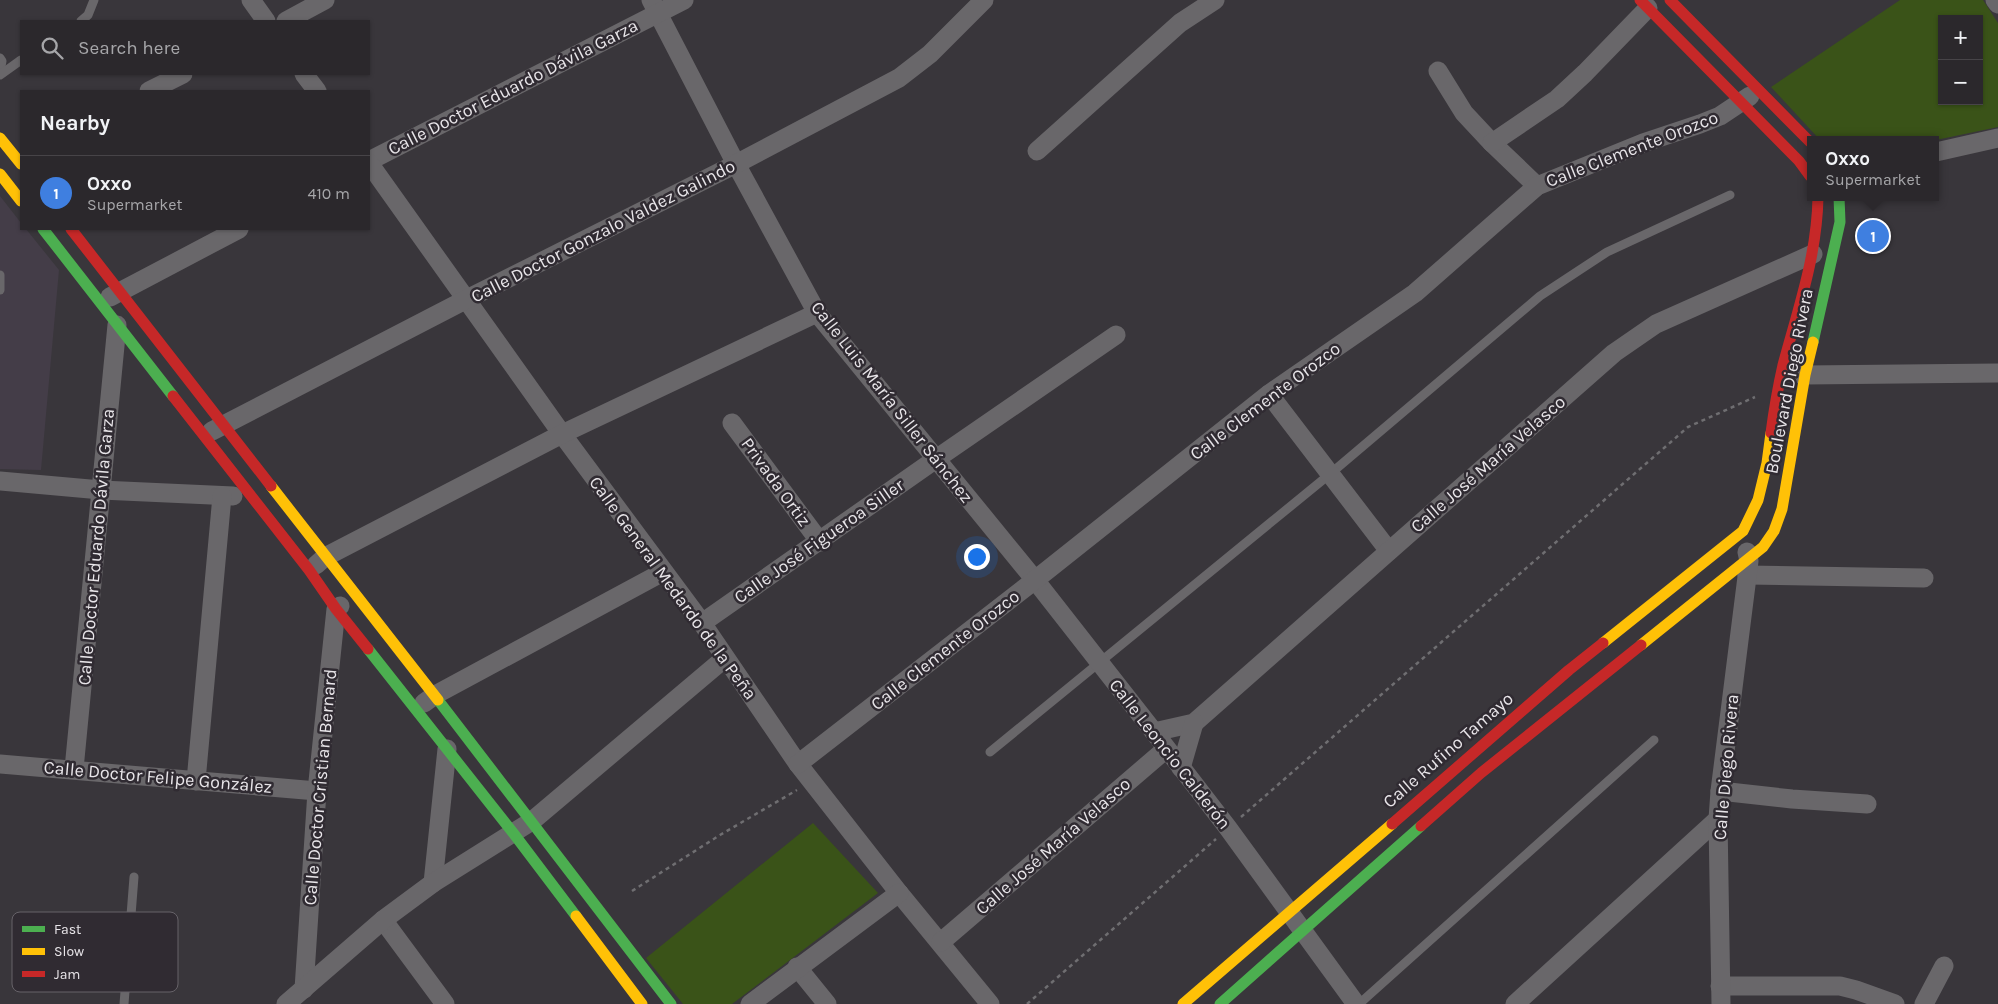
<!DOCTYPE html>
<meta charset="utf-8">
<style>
:root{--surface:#2b282c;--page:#333034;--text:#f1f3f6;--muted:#a6a6a9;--line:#474448;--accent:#95b2f1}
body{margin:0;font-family:Karla,sans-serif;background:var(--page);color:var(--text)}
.controls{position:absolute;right:15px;top:15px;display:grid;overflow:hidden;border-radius:0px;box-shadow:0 1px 4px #0004}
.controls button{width:45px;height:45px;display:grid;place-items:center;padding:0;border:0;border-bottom:1px solid var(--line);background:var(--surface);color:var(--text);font:25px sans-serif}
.you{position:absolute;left:976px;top:556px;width:18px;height:18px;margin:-12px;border:4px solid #fff;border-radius:50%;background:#1a73e8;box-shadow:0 0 0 8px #1a73e833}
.badge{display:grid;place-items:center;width:32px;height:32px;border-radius:50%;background:var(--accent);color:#fff;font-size:16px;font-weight:700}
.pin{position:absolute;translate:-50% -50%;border:2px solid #fff;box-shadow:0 1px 5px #0006}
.popup{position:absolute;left:1807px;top:136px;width:132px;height:65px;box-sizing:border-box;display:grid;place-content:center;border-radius:0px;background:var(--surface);filter:drop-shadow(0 1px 4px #0005);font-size:16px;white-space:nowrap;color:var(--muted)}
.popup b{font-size:19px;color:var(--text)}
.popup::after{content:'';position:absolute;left:50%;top:100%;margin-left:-10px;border:10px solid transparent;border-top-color:var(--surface)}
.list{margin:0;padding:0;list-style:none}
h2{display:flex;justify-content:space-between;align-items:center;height:65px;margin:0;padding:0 20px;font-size:21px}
h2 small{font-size:16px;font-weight:400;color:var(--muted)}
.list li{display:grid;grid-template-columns:32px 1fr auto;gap:15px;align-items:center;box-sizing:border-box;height:75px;padding:0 20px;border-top:1px solid var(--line)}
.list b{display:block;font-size:19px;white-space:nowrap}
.list p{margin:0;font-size:16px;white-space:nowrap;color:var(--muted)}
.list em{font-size:16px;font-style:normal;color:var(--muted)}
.icon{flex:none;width:28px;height:28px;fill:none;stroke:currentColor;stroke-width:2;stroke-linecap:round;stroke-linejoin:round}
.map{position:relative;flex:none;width:1998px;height:1004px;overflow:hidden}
.search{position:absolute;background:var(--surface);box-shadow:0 1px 4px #0004;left:20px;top:20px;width:350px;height:55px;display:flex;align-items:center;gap:12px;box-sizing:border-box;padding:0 18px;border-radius:0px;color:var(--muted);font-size:19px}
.panel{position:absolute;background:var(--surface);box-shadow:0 1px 4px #0004;left:20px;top:90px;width:350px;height:140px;border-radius:0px}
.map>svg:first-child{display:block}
.built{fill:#443d48}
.green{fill:#3a5318;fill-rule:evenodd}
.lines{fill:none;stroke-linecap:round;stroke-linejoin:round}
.path{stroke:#6f6e71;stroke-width:2.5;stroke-dasharray:4 4;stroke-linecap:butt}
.lane{stroke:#69676a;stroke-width:9}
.street{stroke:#69676a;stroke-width:19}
.fast{stroke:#4caf50;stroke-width:11}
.slow{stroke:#ffc107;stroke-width:11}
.jam{stroke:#c62828;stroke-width:11}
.labels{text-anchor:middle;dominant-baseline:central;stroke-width:5;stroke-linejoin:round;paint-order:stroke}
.street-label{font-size:18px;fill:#e8e5e9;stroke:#302b32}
.key{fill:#302b32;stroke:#676369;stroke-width:1}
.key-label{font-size:14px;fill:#e8e5e9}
</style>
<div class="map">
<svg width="1998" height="1004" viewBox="0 0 1998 1004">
<rect width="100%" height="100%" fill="#39363b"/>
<path class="built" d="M0,196L21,223V229H26L59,270L41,470L0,469Z"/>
<g class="green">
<path d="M1900,0H1983L1998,23V127L1936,140H1820L1771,87ZM1942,19H1979V101H1942Z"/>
<path d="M813,823L878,893L732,1004H683L646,958Z"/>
</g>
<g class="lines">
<g class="path">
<path d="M1241,817L1688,427L1755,397"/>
<path d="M632,891L720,835L797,790"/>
<path d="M1027,1004L1216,839"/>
</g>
<g class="lane">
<path d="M81,21L88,15L94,0"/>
<path d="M0,58L2,61L0,71"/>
<path d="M0,75L21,60"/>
<path d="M0,275V290"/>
<path d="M990,752L1330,474L1540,296L1607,252L1730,195"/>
<path d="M124,1004L134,877"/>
<path d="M1359,1004L1654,740"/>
</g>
<g class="street">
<path d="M251,0L266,21"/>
<path d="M651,0L736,164L817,313L1035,580L1154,732L1228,828L1356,1004"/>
<path d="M1995,0L1998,4"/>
<path d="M286,21L325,0"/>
<path d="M1438,71L1464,113L1492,143L1537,186"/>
<path d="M304,74L317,91"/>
<path d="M149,91L183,74"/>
<path d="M1492,143L1557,99L1585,73L1648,8"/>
<path d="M1037,151L1180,23L1215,0"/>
<path d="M1936,152L1998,138"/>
<path d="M369,161L684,0"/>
<path d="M369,163L562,434L702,623L798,764L899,893L990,1004"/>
<path d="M110,297L239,229"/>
<path d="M1794,373L1805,375L1998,373"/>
<path d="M1269,394L1389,551"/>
<path d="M732,423L820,542"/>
<path d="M212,431L467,299L736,164L899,78L930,54L984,0"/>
<path d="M0,481L101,490L233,496"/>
<path d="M316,565L325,557L562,434L817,313"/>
<path d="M1747,575L1924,578"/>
<path d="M702,623L936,459L1116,335"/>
<path d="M424,703L435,695L663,572"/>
<path d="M1154,732L1194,723L1614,353L1656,324L1813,254"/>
<path d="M0,764L317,791"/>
<path d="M798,764L1035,580L1269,394L1415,293L1537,186L1643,143L1700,124L1720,116L1750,96"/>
<path d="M1181,768L1194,723"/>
<path d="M74,769L117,325"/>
<path d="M196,781L222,496"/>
<path d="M1720,791L1792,799L1867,804"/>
<path d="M433,883L447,749"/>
<path d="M383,920L445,1004"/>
<path d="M941,942L1166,749"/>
<path d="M797,967L827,1004"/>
<path d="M1720,986H1840L1856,990L1895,1004"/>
<path d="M304,989L317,791L336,609L340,606"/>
<path d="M286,1004L383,920L433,883L532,821L725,658"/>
<path d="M750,1004L899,893"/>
<path d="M1515,1004L1718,819"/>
<path d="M1721,1004L1718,819L1720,791L1749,561L1747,552"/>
<path d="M1924,1004L1944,966"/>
</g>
<g class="fast">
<path d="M43,229L173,396"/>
<path d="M1813,342L1840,222L1839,197"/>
<path d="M368,649L514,834L576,916"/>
<path d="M438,700L671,1004"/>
<path d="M1220,1004L1421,826"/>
</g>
<g class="slow">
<path d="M0,138L21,164"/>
<path d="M0,174L21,201"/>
<path d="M271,486L438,700"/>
<path d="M1603,643L1743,531L1758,500L1767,463L1771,433"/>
<path d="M1641,645L1763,547L1774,531L1782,509L1805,375L1813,342"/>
<path d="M576,916L642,1004"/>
<path d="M1183,1004L1392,824"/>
</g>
<g class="jam">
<path d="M1640,0L1799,161L1810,176"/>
<path d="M1670,0L1810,142"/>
<path d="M71,229L271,486"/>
<path d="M173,396L309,570L336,609L368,649"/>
<path d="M1771,433C1774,410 1778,387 1783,365C1798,309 1817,256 1818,197"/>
<path d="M1392,824L1569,670L1603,643"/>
<path d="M1421,826L1481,773L1641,645"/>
</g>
</g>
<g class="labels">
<g class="street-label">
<text transform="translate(513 87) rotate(-27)">Calle Doctor Eduardo Dávila Garza</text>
<text transform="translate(1632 149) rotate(-21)">Calle Clemente Orozco</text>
<text transform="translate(603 231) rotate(-27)">Calle Doctor Gonzalo Valdez Galindo</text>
<text transform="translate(1789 381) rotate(-79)">Boulevard Diego Rivera</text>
<text transform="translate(1265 401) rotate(-37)">Calle Clemente Orozco</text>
<text transform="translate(892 402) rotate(52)">Calle Luis María Siller Sánchez</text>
<text transform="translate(1488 464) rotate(-41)">Calle José María Velasco</text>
<text transform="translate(776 482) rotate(54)">Privada Ortiz</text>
<text transform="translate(819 541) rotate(-35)">Calle José Figueroa Siller</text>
<text transform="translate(96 547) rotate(-85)">Calle Doctor Eduardo Dávila Garza</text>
<text transform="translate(673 588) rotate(54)">Calle General Medardo de la Peña</text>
<text transform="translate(945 650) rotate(-38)">Calle Clemente Orozco</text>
<text transform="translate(1448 750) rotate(-41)">Calle Rufino Tamayo</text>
<text transform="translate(1170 754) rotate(52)">Calle Leoncio Calderón</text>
<text transform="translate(1726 767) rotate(-85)">Calle Diego Rivera</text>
<text transform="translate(158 777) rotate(5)">Calle Doctor Felipe González</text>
<text transform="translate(320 787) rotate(-85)">Calle Doctor Cristian Bernard</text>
<text transform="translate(1053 846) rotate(-41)">Calle José María Velasco</text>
</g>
</g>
<rect x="12" y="912" width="166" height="80" rx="8" class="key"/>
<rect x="22" y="926" width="23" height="6" fill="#4caf50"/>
<rect x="22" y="948" width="23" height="7" fill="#ffc107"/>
<rect x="22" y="971" width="23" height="6" fill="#c62828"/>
<g class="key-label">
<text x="54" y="934">Fast</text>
<text x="54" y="956">Slow</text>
<text x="54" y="979">Jam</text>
</g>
</svg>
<div class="controls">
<button>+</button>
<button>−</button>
</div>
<div class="you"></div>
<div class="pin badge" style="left:1873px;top:236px;background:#3f7fe0">1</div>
<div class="popup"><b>Oxxo</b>Supermarket</div>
<div class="search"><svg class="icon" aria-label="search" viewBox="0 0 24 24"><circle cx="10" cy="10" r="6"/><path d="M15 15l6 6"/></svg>Search here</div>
<section class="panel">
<h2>Nearby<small></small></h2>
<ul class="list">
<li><span class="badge" style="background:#3f7fe0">1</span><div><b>Oxxo</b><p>Supermarket</p></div><em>410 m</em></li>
</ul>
</section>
</div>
